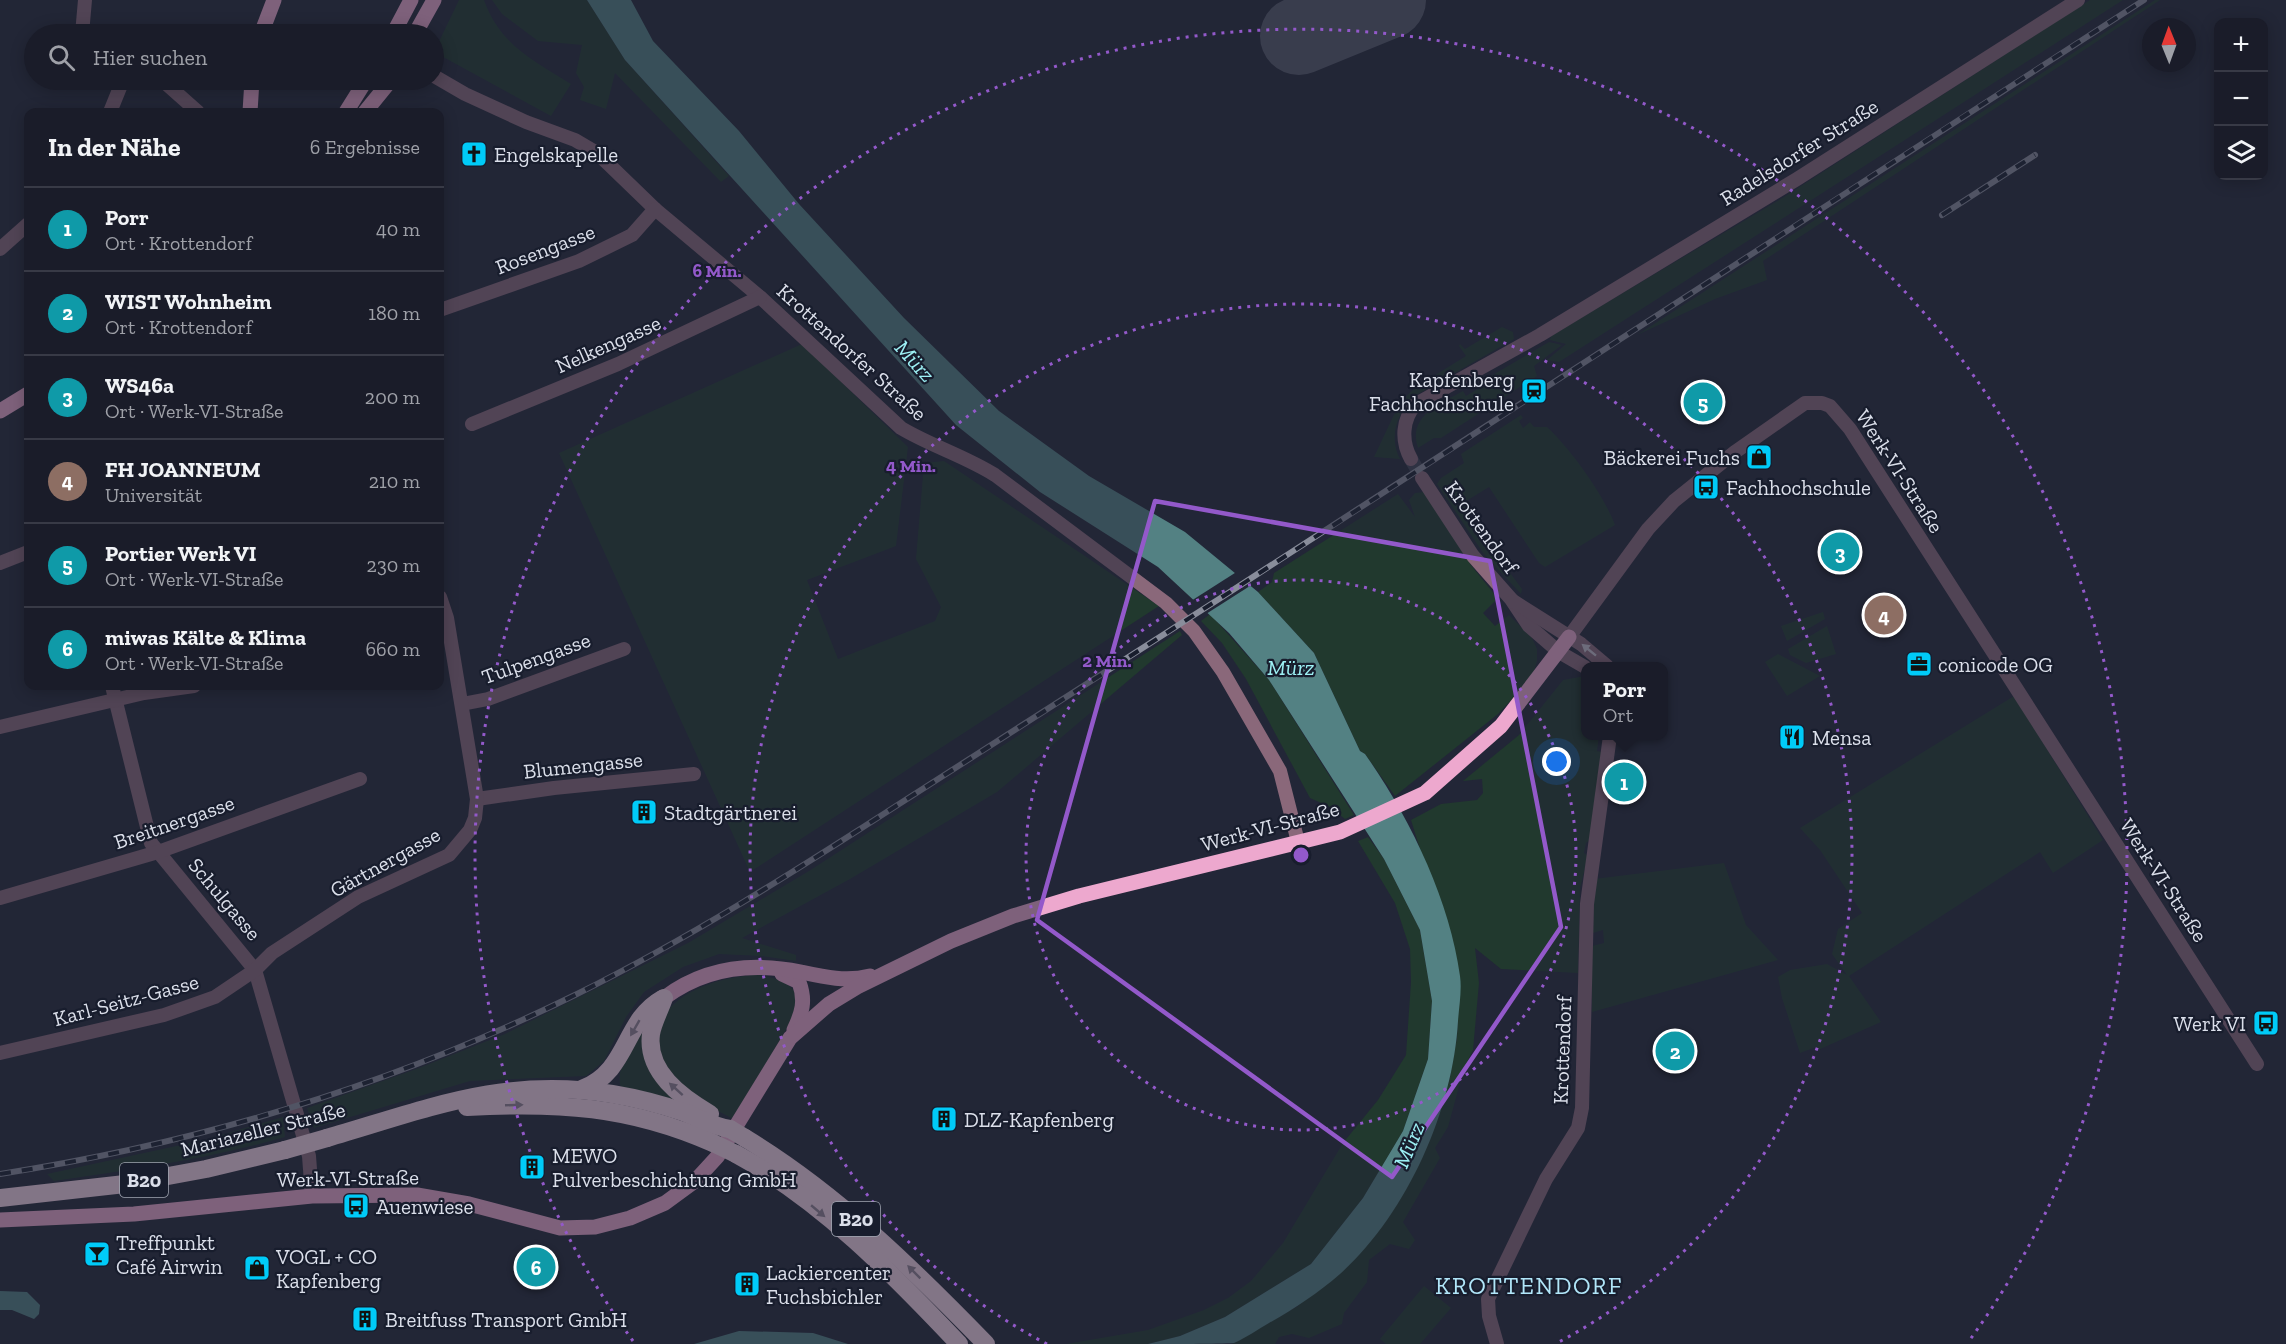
<!DOCTYPE html>
<html lang="de">
<meta charset="utf-8">
<style>
:root{--surface:#1a1c29;--page:#232531;--text:#f1f3f6;--muted:#9fa1a8;--line:#383a46;--accent:#00cbf8}
body{margin:0;font-family:"Zilla Slab",serif;background:var(--page);color:var(--text)}
.controls{position:absolute;right:18px;top:18px;display:grid;overflow:hidden;border-radius:12px;box-shadow:0 3px 15px #0003}
.controls button{width:54px;height:54px;display:grid;place-items:center;padding:0;border:0;border-bottom:2px solid var(--line);background:var(--surface);color:var(--text);font:30px sans-serif}
.compass{position:absolute;left:2142px;top:18px;width:54px;height:54px;border-radius:50%;background:var(--surface);box-shadow:0 3px 15px #0003;rotate:359deg}
.you{position:absolute;left:1557px;top:762px;width:21px;height:21px;margin:-15px;border:4px solid #fff;border-radius:50%;background:#1a73e8;box-shadow:0 0 0 9px #1a73e833}
.badge{display:grid;place-items:center;width:39px;height:39px;border-radius:50%;background:var(--accent);color:#fff;font-size:20px;font-weight:700}
.pin{position:absolute;translate:-50% -50%;border:3px solid #fff;box-shadow:0 2px 6px #0006}
.popup{position:absolute;left:1581px;top:662px;width:87px;height:78px;box-sizing:border-box;display:grid;place-content:center;border-radius:12px;background:var(--surface);filter:drop-shadow(0 2px 4px #0005);font-size:20px;white-space:nowrap;color:var(--muted)}
.popup b{font-size:22px;color:var(--text)}
.popup::after{content:'';position:absolute;left:50%;top:100%;margin-left:-12px;border:12px solid transparent;border-top-color:var(--surface)}
.list{margin:0;padding:0;list-style:none}
h2{display:flex;justify-content:space-between;align-items:center;height:78px;margin:0;padding:0 24px;font-size:26px}
h2 small{font-size:20px;font-weight:400;color:var(--muted)}
.list li{display:grid;grid-template-columns:39px 1fr auto;gap:18px;align-items:center;box-sizing:border-box;height:84px;padding:0 24px;border-top:2px solid var(--line)}
.list b{display:block;font-size:22px;white-space:nowrap}
.list p{margin:0;font-size:20px;white-space:nowrap;color:var(--muted)}
.list em{font-size:20px;font-style:normal;color:var(--muted)}
.icon{flex:none;width:33px;height:33px;fill:none;stroke:currentColor;stroke-width:2;stroke-linecap:round;stroke-linejoin:round}
.map{position:relative;flex:none;width:2286px;height:1344px;overflow:hidden}
.search{position:absolute;background:var(--surface);box-shadow:0 3px 15px #0003;left:24px;top:24px;width:420px;height:66px;display:flex;align-items:center;gap:15px;box-sizing:border-box;padding:0 21px;border-radius:33px;color:var(--muted);font-size:22px}
.panel{position:absolute;background:var(--surface);box-shadow:0 3px 15px #0003;left:24px;top:108px;width:420px;height:582px;border-radius:12px}
.map>svg:first-child{display:block}
.green{fill:#21392e}
.water{fill:#538183}
.pier{fill:#222637}
.lines{fill:none;stroke-linecap:round;stroke-linejoin:round}
.runway{stroke:#565a69;stroke-width:78}
.minor-tunnel{stroke:#3e4252;stroke-width:14;stroke-dasharray:14 7;stroke-linecap:butt}
.minor{stroke:#8a687a;stroke-width:14}
.major{stroke:#eda8ce;stroke-width:15}
.highway{stroke:#f6d4e6;stroke-width:18}
.rail-casing{stroke:#898d9b;stroke-width:6}
.rail{stroke:#181d2d;stroke-width:4;stroke-dasharray:11;stroke-linecap:butt}
.highway-bridge{stroke:#f6d4e6;stroke-width:18}
.oneway{fill:#c7c1ce}
.oneway2{fill:#928293}
.marked{fill:none;stroke:#9359ca;stroke-width:4.5;stroke-linejoin:round}
.ring{fill:none;stroke:#9359ca;stroke-width:3;stroke-dasharray:3 6}
.labels{text-anchor:middle;dominant-baseline:central;stroke-width:4.5;stroke-linejoin:round;paint-order:stroke}
.shield{fill:#181d2d;stroke:#a0a5b1;stroke-width:1.5}
.shield-label{font-size:20px;font-weight:bold;fill:#dbdfea}
.street-label{font-size:21px;fill:#dbdfea;stroke:#181d2d}
.poi-label{font-size:21px;fill:#dbdfea;stroke:#181d2d;text-anchor:start}
.water-label{font-size:22px;font-style:italic;fill:#9df0f4;stroke:#181d2d}
.quarter-label{font-size:24px;letter-spacing:1.5px;fill:#b1e6f9;stroke:#181d2d}
.centre{fill:#9359ca;stroke:#181d2d;stroke-width:3}
.ring-label{font-size:18px;text-anchor:middle;font-weight:bold;fill:#9359ca;stroke:#181d2d;stroke-width:4.5;stroke-linejoin:round;paint-order:stroke}
</style>
<div class="map">
<svg width="2286" height="1344" viewBox="0 0 2286 1344">
<rect width="100%" height="100%" fill="#222637"/>
<g class="green">
<path d="M459,0H484C500,45 533,60 571,84L551,116L434,52Z"/>
<path d="M492,0H587L625,60L729,176L721,182L615,73L606,109L580,100L584,87L576,73L582,45L538,41L502,14Z"/>
<path d="M2090,0H2123L1559,362L1547,360L1566,344L1550,340L1551,336L1784,197Z"/>
<path d="M2155,0H2160L1763,261L1767,280L1715,299L1637,335Z"/>
<path d="M1502,327L1513,332L1514,339L1418,394C1398,409 1388,435 1400,459L1374,457L1400,402L1416,387L1466,356L1459,346L1460,344L1465,349Z"/>
<path d="M1549,342L1562,345L1534,366L1537,376L1441,438H1434L1418,448C1407,416 1440,404 1463,391L1466,396L1486,384L1484,380Z"/>
<path d="M802,344L908,447L896,546L807,580L838,659L935,621L941,607L916,559L924,463L944,461L1159,606L750,872L559,453Z"/>
<path d="M1521,415L1523,418L1519,421L1523,428L1530,422L1534,427H1547C1570,448 1604,495 1615,525L1545,567L1539,563L1489,487L1463,503L1477,528L1522,589L1521,594L1483,553L1437,484L1441,478L1464,463L1461,454Z"/>
<path d="M1424,492L1466,551L1470,564L1495,595V601L1483,613L1495,626L1509,615L1532,638L1537,649V661L1532,678L1498,714L1395,796L1365,754L1360,751L1314,653L1258,592L1272,582L1274,573L1398,494L1415,517L1409,500L1415,493Z"/>
<path d="M1823,612L1825,619L1787,641L1781,626Z"/>
<path d="M1210,614L1269,680L1354,815L1345,819L1330,807L1310,798L1246,679L1222,643L1201,621Z"/>
<path d="M1827,626L1836,654L1806,663L1790,655L1788,649Z"/>
<path d="M1180,631L1182,635L997,792L850,879L742,938L796,955V961L762,956L719,954L683,967L644,992L626,1017L604,1061L586,1076L470,1081L314,1128L307,1108L419,1068L505,1034L688,943L809,871Z"/>
<path d="M1778,654L1820,676L1787,696L1765,662Z"/>
<path d="M1585,676V736H1599L1597,751L1602,752L1592,838L1586,843L1584,853L1588,856L1580,888L1578,973L1501,969L1475,948L1479,983L1473,1050L1464,1068L1448,1127L1435,1148L1440,1158L1403,1222L1415,1240L1409,1249L1390,1244L1369,1260L1367,1282L1344,1313L1342,1324L1309,1338L1292,1334L1279,1337L1275,1344H1232L1298,1306L1449,1083L1457,1037L1460,978L1411,820L1441,804L1477,800L1483,793L1482,779L1463,781L1519,735L1563,680Z"/>
<path d="M2014,696L2103,840L2053,873L2040,852L1849,976L1881,1022L1818,1050L1816,1047L1800,1053L1782,998L1778,977L1790,970L1827,964L1847,975L1832,954L1838,929L1862,913L1820,850L1800,828Z"/>
<path d="M1368,837L1384,859L1420,930L1432,1001L1428,1059L1403,1131L1363,1198L1311,1264L1225,1317L1180,1336L1148,1344H1066L1148,1330L1204,1310L1228,1298L1251,1281L1283,1243L1343,1143L1378,1100L1406,1055L1411,982L1410,949L1395,903L1358,841Z"/>
<path d="M1724,863L1746,925L1778,960L1592,1012V946L1604,943L1603,930L1593,933L1594,879Z"/>
<path d="M759,975C775,978 789,981 798,996L795,1014L733,1119C715,1109 694,1100 679,1084C616,1019 697,976 759,975Z"/>
<path d="M644,1022L682,1105L622,1089C612,1071 636,1039 644,1022Z"/>
<path d="M283,1117L285,1137C209,1159 132,1170 54,1181L47,1174L204,1140Z"/>
<path d="M1424,1286L1451,1308L1420,1344H1386L1380,1339Z"/>
</g>
<g class="water">
<path d="M587,0H631L653,41L739,131L799,204L904,318L999,411L1089,476L1185,532L1258,592L1314,653L1360,751L1365,754C1409,816 1450,900 1460,976C1462,990 1459,1007 1458,1021C1453,1110 1407,1214 1340,1274C1318,1293 1294,1309 1269,1323C1258,1329 1246,1338 1234,1343C1220,1344 1167,1344 1148,1344L1180,1336L1225,1317L1311,1264L1363,1198L1403,1131L1428,1059L1432,1001L1420,930L1384,859L1269,680L1229,633L1158,567L1040,492L956,425L625,60Z"/>
<path d="M0,1291L27,1292L40,1305L39,1314L34,1319L12,1310H0Z"/>
<path d="M739,1331L813,1333L848,1344H694Z"/>
</g>
<path class="pier" d="M1238,571L1253,584L1206,614L1191,601Z"/>
<g class="lines">
<path class="runway" d="M1299,36L1387,0"/>
<path class="minor-tunnel" d="M1411,459L1422,478"/>
<g class="minor">
<path d="M82,34L85,0"/>
<path d="M434,76L465,94L526,122L575,140L597,153L655,209L760,297L901,428C931,446 965,456 995,475L1166,603L1194,631L1223,672L1280,771L1298,842"/>
<path d="M162,80L198,112"/>
<path d="M110,112L123,80"/>
<path d="M0,249L28,224"/>
<path d="M440,310L579,261L632,235L655,209"/>
<path d="M472,424L618,364L760,297"/>
<path d="M1411,459C1401,441 1402,419 1416,404L1540,335L1797,179L2078,0"/>
<path d="M1422,478L1473,556L1511,599L1529,626L1559,652L1585,667"/>
<path d="M0,563L28,552"/>
<path d="M1513,601L1581,644L1607,666"/>
<path d="M1569,637L1648,529L1674,501L1735,452L1805,403H1822L1830,406L1850,429L2257,1064"/>
<path d="M112,686L151,843L255,970L309,1156L312,1196"/>
<path d="M462,704L488,699L624,649"/>
<path d="M0,727L144,693L194,686"/>
<path d="M477,799L554,788L694,774"/>
<path d="M0,898L158,852L360,779"/>
<path d="M0,1053L164,1015L215,997L255,970L272,953L358,897L449,855L470,830L475,818L477,799L447,618L440,597"/>
<path d="M1497,1344L1489,1316L1488,1299L1546,1179L1578,1128L1582,1108L1587,904L1610,736"/>
</g>
<g class="major">
<path d="M261,34L274,0"/>
<path d="M393,34L411,0"/>
<path d="M415,34L434,0"/>
<path d="M250,112L252,80"/>
<path d="M346,112L366,80"/>
<path d="M365,112L391,80"/>
<path d="M0,411L28,394"/>
<path d="M782,974L799,982C806,1001 802,1013 794,1030"/>
<path d="M664,998C705,967 752,962 801,972C824,977 846,982 870,976"/>
<path d="M0,1220L134,1214L312,1196L417,1195L469,1204L560,1228L595,1227L630,1218L665,1203L695,1181L717,1157L790,1038L829,1004L857,987L951,941L1013,916L1079,896L1340,832L1425,793L1501,726L1569,637"/>
</g>
<g class="highway">
<path d="M664,998C660,1010 653,1022 651,1034C646,1072 681,1097 710,1114"/>
<path d="M582,1089C629,1071 623,1021 662,999"/>
<path d="M467,1107C558,1102 629,1106 713,1143"/>
<path d="M327,1138C427,1109 505,1076 612,1094C636,1098 660,1104 683,1112C699,1118 714,1127 730,1129"/>
<path d="M745,1138C836,1193 912,1268 986,1344"/>
<path d="M736,1154C821,1200 893,1274 959,1344"/>
<path d="M0,1198L125,1184L206,1169L285,1150"/>
</g>
<defs>
<g id="rail">
<path d="M1942,215L2035,155"/>
<path d="M0,1174C200,1143 395,1084 577,994C688,939 792,873 896,806C1004,737 1112,668 1219,599C1528,400 1835,199 2144,0"/>
</g>
</defs>
<use href="#rail" class="rail-casing"/>
<use href="#rail" class="rail"/>
<g class="highway-bridge">
<path d="M730,1129L745,1138"/>
<path d="M713,1143L736,1154"/>
<path d="M285,1150L327,1138"/>
</g>
</g>
<defs><path id="oneway-solid" d="M-6-.8H1V-3.2L6.5 0L1 3.2V.8H-6Z" transform="scale(1.5)"/></defs>
<use class="oneway" href="#oneway-solid" transform="translate(1589 650) rotate(-141)"/>
<g class="oneway2">
<use href="#oneway-solid" transform="translate(635 1028) rotate(120)"/>
<use href="#oneway-solid" transform="translate(676 1089) rotate(-138)"/>
<use href="#oneway-solid" transform="translate(514 1105) rotate(-2)"/>
<use href="#oneway-solid" transform="translate(818 1211) rotate(40)"/>
<use href="#oneway-solid" transform="translate(914 1272) rotate(-135)"/>
</g>
<path d="M0 0H2286V1344H0ZM1155,501L1490,561L1561,927L1392,1177L1037,920Z" fill="#222637" fill-opacity=".55" fill-rule="evenodd"/>
<path class="marked" d="M1155,501L1490,561L1561,927L1392,1177L1037,920Z"/>
<g class="ring">
<circle cx="1301" cy="855" r="275"/>
<path d="M1047 1344A551 551 0 1 1 1555 1344"/>
<path d="M633 1341A826 826 0 1 1 1969 1341"/>
</g>
<defs>
<symbol id="church-square" viewBox="-11 -11 22 22"><rect x="-9" y="-9" width="18" height="18" rx="4" fill="#00cbf8" stroke="#181d2d"/><path d="M-1.2-6h2.4v3.5h3.3v2.4h-3.3V6h-2.4V-.1h-3.3v-2.4h3.3Z" fill="#111"/></symbol>
<symbol id="station-square" viewBox="-11 -11 22 22"><rect x="-9" y="-9" width="18" height="18" rx="4" fill="#00cbf8" stroke="#181d2d"/><path d="M-3-6H3Q5-6 5-4V2Q5 4 3 4L4.5 6H3L1.5 4h-3L-3 6H-4.5L-3 4Q-5 4-5 2V-4Q-5-6-3-6ZM-3.5-4v3h7v-3ZM-3.5 1v1.5H-2V1ZM2 1v1.5H3.5V1Z" fill="#111"/></symbol>
<symbol id="shop-square" viewBox="-11 -11 22 22"><rect x="-9" y="-9" width="18" height="18" rx="4" fill="#00cbf8" stroke="#181d2d"/><path d="M-5-2.5h2.3a2.7 3.5 0 0 1 5.4 0H5L5.5 6h-11ZM-1.5-2.5h3a1.5 2.3 0 0 0-3 0Z" fill="#111"/></symbol>
<symbol id="bus-square" viewBox="-11 -11 22 22"><rect x="-9" y="-9" width="18" height="18" rx="4" fill="#00cbf8" stroke="#181d2d"/><path d="M-5-6H5V4H4V6H2V4H-2V6H-4V4H-5ZM-3.5-4V0h7V-4ZM-3.5 1.2v1.5H-2V1.2ZM2 1.2v1.5H3.5V1.2Z" fill="#111"/></symbol>
<symbol id="office-square" viewBox="-11 -11 22 22"><rect x="-9" y="-9" width="18" height="18" rx="4" fill="#00cbf8" stroke="#181d2d"/><path d="M-6-3h4V-5.5h4V-3h4V5H-6ZM-1-4.5V-3h2v-1.5ZM-6 0V1H6V0Z" fill="#111"/></symbol>
<symbol id="restaurant-square" viewBox="-11 -11 22 22"><rect x="-9" y="-9" width="18" height="18" rx="4" fill="#00cbf8" stroke="#181d2d"/><path d="M-5-6h1v4h1v-4h1v4h1v-4h1v5L-1.5 .5V6h-2V.5L-5-1ZM5-6V6H3V1.5H1.5Q1.5-4 5-6Z" fill="#111"/></symbol>
<symbol id="building-square" viewBox="-11 -11 22 22"><rect x="-9" y="-9" width="18" height="18" rx="4" fill="#00cbf8" stroke="#181d2d"/><path d="M-4-6H4V6H1V3H-1V6H-4ZM-2.5-4.3h1.7v1.8h-1.7ZM.8-4.3h1.7v1.8H.8ZM-2.5-1h1.7V.8h-1.7ZM.8-1h1.7V.8H.8Z" fill="#111"/></symbol>
<symbol id="bar-square" viewBox="-11 -11 22 22"><rect x="-9" y="-9" width="18" height="18" rx="4" fill="#00cbf8" stroke="#181d2d"/><path d="M-6-5H6L.8 .8V4.5H3.5V6h-7V4.5H-.8V.8Z" fill="#111"/></symbol>
</defs>
<g fill-rule="evenodd">
<use href="#church-square" x="459" y="139" width="30" height="30"/>
<use href="#station-square" x="1519" y="376" width="30" height="30"/>
<use href="#shop-square" x="1744" y="442" width="30" height="30"/>
<use href="#bus-square" x="1691" y="472" width="30" height="30"/>
<use href="#office-square" x="1904" y="649" width="30" height="30"/>
<use href="#restaurant-square" x="1777" y="722" width="30" height="30"/>
<use href="#building-square" x="629" y="797" width="30" height="30"/>
<use href="#bus-square" x="2251" y="1008" width="30" height="30"/>
<use href="#building-square" x="929" y="1104" width="30" height="30"/>
<use href="#building-square" x="517" y="1152" width="30" height="30"/>
<use href="#bus-square" x="341" y="1191" width="30" height="30"/>
<use href="#bar-square" x="82" y="1239" width="30" height="30"/>
<use href="#shop-square" x="242" y="1253" width="30" height="30"/>
<use href="#building-square" x="732" y="1269" width="30" height="30"/>
<use href="#building-square" x="350" y="1304" width="30" height="30"/>
</g>
<g class="labels">
<g class="shield">
<rect x="120" y="1163" width="48" height="34" rx="4.5"/>
<rect x="832" y="1202" width="48" height="34" rx="4.5"/>
</g>
<g class="shield-label">
<text x="144" y="1180">B20</text>
<text x="856" y="1219">B20</text>
</g>
<g class="street-label">
<text transform="translate(1799 152) rotate(-32)">Radelsdorfer Straße</text>
<text transform="translate(545 249) rotate(-21)">Rosengasse</text>
<text transform="translate(608 344) rotate(-24)">Nelkengasse</text>
<text transform="translate(852 352) rotate(42)">Krottendorfer Straße</text>
<text transform="translate(1900 471) rotate(57)">Werk-VI-Straße</text>
<text transform="translate(1482 527) rotate(54)">Krottendorf</text>
<text transform="translate(536 658) rotate(-20)">Tulpengasse</text>
<text transform="translate(583 765) rotate(-6)">Blumengasse</text>
<text transform="translate(174 822) rotate(-19)">Breitnergasse</text>
<text transform="translate(1270 826) rotate(-15)">Werk-VI-Straße</text>
<text transform="translate(385 862) rotate(-29)">Gärtnergasse</text>
<text transform="translate(2164 880) rotate(57)">Werk-VI-Straße</text>
<text transform="translate(225 899) rotate(50)">Schulgasse</text>
<text transform="translate(126 1000) rotate(-15)">Karl-Seitz-Gasse</text>
<text transform="translate(1562 1050) rotate(-88)">Krottendorf</text>
<text transform="translate(263 1129) rotate(-14)">Mariazeller Straße</text>
<text transform="translate(348 1178) rotate(-1)">Werk-VI-Straße</text>
</g>
<g class="poi-label">
<text x="494" y="154">Engelskapelle</text>
<text x="1514" y="379" text-anchor="end">Kapfenberg<tspan x="1514" dy="24">Fachhochschule</tspan></text>
<text x="1740" y="457" text-anchor="end">Bäckerei Fuchs</text>
<text x="1726" y="487">Fachhochschule</text>
<text x="1938" y="664">conicode OG</text>
<text x="1812" y="737">Mensa</text>
<text x="664" y="812">Stadtgärtnerei</text>
<text x="2246" y="1023" text-anchor="end">Werk VI</text>
<text x="964" y="1119">DLZ-Kapfenberg</text>
<text x="552" y="1155">MEWO<tspan x="552" dy="24">Pulverbeschichtung GmbH</tspan></text>
<text x="376" y="1206">Auenwiese</text>
<text x="116" y="1242">Treffpunkt<tspan x="116" dy="24">Café Airwin</tspan></text>
<text x="276" y="1256">VOGL + CO<tspan x="276" dy="24">Kapfenberg</tspan></text>
<text x="766" y="1272">Lackiercenter<tspan x="766" dy="24">Fuchsbichler</tspan></text>
<text x="385" y="1319">Breitfuss Transport GmbH</text>
</g>
<g class="water-label">
<text transform="translate(915 361) rotate(48)">Mürz</text>
<text x="1291" y="667">Mürz</text>
<text transform="translate(1409 1145) rotate(-67)">Mürz</text>
</g>
<g class="quarter-label">
<text x="1529" y="1285">KROTTENDORF</text>
</g>
</g>
<circle cx="1301" cy="855" r="9" class="centre"/>
<g class="ring-label">
<text x="717" y="277">6 Min.</text>
<text x="911" y="472">4 Min.</text>
<text x="1107" y="667">2 Min.</text>
</g>
</svg>
<div class="controls">
<button>+</button>
<button>−</button>
<button><svg class="icon" aria-label="layers" viewBox="0 0 24 24"><path d="M12 4l9 5-9 5-9-5zM3 14l9 5 9-5"/></svg></button>
</div>
<svg class="compass" viewBox="-18 -18 36 36"><path d="M0-13l5 13h-10z" fill="#e53935"/><path d="M0 13l5-13h-10z" fill="#9fa1a8"/></svg>
<div class="you"></div>
<div class="pin badge" style="left:1624px;top:782px;background:#0f9aa8">1</div>
<div class="popup"><b>Porr</b>Ort</div>
<div class="pin badge" style="left:1675px;top:1051px;background:#0f9aa8">2</div>
<div class="pin badge" style="left:1840px;top:552px;background:#0f9aa8">3</div>
<div class="pin badge" style="left:1884px;top:615px;background:#8d6e63">4</div>
<div class="pin badge" style="left:1703px;top:402px;background:#0f9aa8">5</div>
<div class="pin badge" style="left:536px;top:1267px;background:#0f9aa8">6</div>
<div class="search"><svg class="icon" aria-label="search" viewBox="0 0 24 24"><circle cx="10" cy="10" r="6"/><path d="M15 15l6 6"/></svg>Hier suchen</div>
<section class="panel">
<h2>In der Nähe<small>6 Ergebnisse</small></h2>
<ul class="list">
<li><span class="badge" style="background:#0f9aa8">1</span><div><b>Porr</b><p>Ort · Krottendorf</p></div><em>40 m</em></li>
<li><span class="badge" style="background:#0f9aa8">2</span><div><b>WIST Wohnheim</b><p>Ort · Krottendorf</p></div><em>180 m</em></li>
<li><span class="badge" style="background:#0f9aa8">3</span><div><b>WS46a</b><p>Ort · Werk-VI-Straße</p></div><em>200 m</em></li>
<li><span class="badge" style="background:#8d6e63">4</span><div><b>FH JOANNEUM</b><p>Universität</p></div><em>210 m</em></li>
<li><span class="badge" style="background:#0f9aa8">5</span><div><b>Portier Werk VI</b><p>Ort · Werk-VI-Straße</p></div><em>230 m</em></li>
<li><span class="badge" style="background:#0f9aa8">6</span><div><b>miwas Kälte &amp; Klima</b><p>Ort · Werk-VI-Straße</p></div><em>660 m</em></li>
</ul>
</section>
</div>
